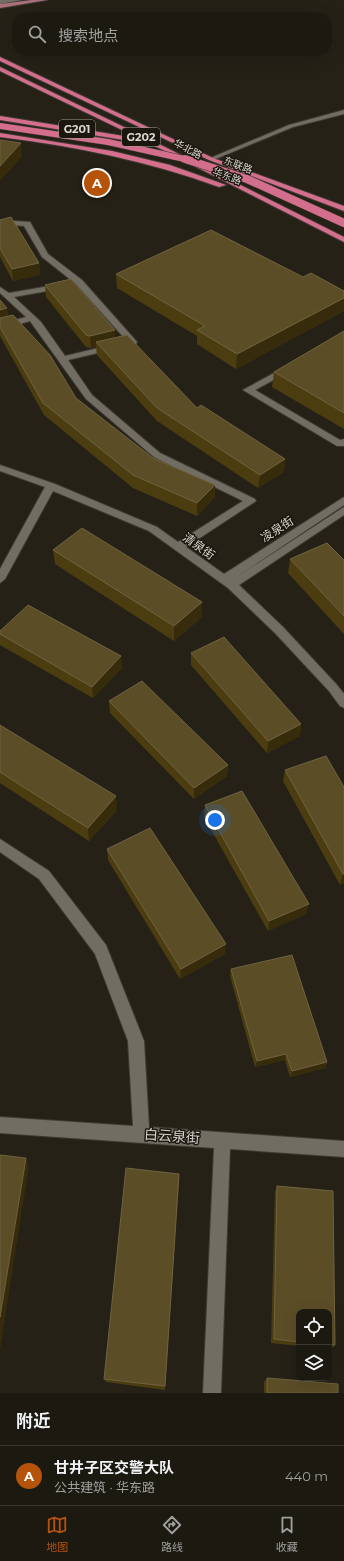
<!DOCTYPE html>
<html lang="zh">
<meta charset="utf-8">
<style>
:root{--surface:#1c1911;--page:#25221a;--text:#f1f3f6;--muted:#a0a09f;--line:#3a3831;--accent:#b45309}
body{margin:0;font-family:Montserrat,"Noto Sans SC",sans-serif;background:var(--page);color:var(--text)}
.controls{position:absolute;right:12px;bottom:12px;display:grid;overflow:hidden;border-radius:8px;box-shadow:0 4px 16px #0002}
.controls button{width:36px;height:36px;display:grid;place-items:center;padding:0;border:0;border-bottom:1px solid var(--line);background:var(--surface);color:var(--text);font:20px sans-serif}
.you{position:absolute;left:215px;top:820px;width:14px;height:14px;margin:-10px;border:3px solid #fff;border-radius:50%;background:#1a73e8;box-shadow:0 0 0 6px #1a73e833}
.badge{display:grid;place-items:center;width:26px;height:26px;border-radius:50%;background:var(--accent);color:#fff;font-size:13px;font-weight:700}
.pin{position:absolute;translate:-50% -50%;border:2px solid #fff;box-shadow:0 1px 4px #0006}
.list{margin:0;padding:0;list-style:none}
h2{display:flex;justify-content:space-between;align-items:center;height:52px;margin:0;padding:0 16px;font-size:17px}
h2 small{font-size:13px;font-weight:400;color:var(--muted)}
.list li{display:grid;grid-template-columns:26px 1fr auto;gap:12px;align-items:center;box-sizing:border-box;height:60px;padding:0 16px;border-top:1px solid var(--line)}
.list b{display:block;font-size:15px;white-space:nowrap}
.list p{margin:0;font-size:13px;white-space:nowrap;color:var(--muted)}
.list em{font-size:13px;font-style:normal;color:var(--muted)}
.icon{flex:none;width:22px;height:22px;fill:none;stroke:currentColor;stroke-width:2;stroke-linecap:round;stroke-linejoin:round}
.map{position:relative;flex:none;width:344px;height:1393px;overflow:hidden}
.search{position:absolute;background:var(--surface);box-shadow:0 4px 16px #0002;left:12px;right:12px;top:12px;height:44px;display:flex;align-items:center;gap:10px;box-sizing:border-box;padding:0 14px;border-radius:16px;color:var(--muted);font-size:15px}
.sheet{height:112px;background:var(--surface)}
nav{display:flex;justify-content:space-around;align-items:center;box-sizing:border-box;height:56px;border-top:1px solid var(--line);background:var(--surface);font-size:11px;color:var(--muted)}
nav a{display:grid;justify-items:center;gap:2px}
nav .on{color:var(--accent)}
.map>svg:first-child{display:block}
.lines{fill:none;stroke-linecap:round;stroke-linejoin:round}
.minor-casing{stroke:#3f3b34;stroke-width:2}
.major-casing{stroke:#3f3b34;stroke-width:2}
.highway-casing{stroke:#3f3b34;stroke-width:2}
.minor{fill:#726d62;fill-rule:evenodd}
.major{fill:#ac6e7b;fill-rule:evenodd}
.highway{fill:#d36e8c;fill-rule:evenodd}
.highway-bridge-far1-casing{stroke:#3f3b34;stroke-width:7;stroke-linecap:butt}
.highway-bridge-casing{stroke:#3f3b34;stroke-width:9;stroke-linecap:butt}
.highway-bridge-far1{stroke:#d36e8c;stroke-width:6}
.highway-bridge{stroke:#d36e8c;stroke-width:8}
.wall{fill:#4c3d11}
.shaded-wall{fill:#362b0b}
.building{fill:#5b4d26;stroke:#6f6341}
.labels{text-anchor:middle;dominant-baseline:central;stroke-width:3;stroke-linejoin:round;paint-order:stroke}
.far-street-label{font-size:10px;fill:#dad7d1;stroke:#1b170e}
.shield{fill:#1b170e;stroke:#a19d96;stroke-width:1}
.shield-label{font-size:11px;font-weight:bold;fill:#dad7d1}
.street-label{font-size:12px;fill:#dad7d1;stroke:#1b170e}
.near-street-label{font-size:14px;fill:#dad7d1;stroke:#1b170e}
</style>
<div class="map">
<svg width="344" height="1393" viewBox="0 0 344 1393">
<rect width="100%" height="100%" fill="#252117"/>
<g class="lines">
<defs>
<g id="minor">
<path d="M0,0H22L0,4Z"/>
<path d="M344,110V114L293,127L213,160L208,159L289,125Z"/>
<path d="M0,220L30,222L48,254L82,280L137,342L136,344L68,360L92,395L160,453L255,499L256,501L186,547L224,574L344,497V505L232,580L344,507V515L239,585L283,627L337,685L344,694V708L340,706L329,691L275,633L228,588L149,531L53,491L5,579L0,583V569L45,487L0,471V465L55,484L157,527L178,542L243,501L154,457L86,399L30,321L0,330V324L26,317L0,293V287L9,293L61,284H64V288L14,297L41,322L65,356L127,341L76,284L42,257L24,226L0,224Z"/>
<path d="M287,366L290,367V371L255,390L340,440L344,439V446H337L243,390Z"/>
<path d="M0,839L49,871L106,945L144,1041L149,1127L344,1141V1157L230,1149L221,1393H203L214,1148L0,1133V1117L133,1126L128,1041L95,954L39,879L0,852Z"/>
</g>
<path id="major" d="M32,0H47L0,8V4Z"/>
<g id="highway">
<path d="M0,57L213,158L344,206V211L209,160L0,61Z"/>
<path d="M0,67L155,142L344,237V242L151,144L0,71Z"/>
<path d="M0,116L136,138L139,140L136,142L0,120Z"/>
<path d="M0,133L112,151L170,165L226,185L219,187C148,161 75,146 0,137Z"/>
</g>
</defs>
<use href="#minor" class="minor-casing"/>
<use href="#major" class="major-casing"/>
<use href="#highway" class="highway-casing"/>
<use href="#minor" class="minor"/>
<use href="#major" class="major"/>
<use href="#highway" class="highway"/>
<defs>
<path id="highway-bridge-far1" d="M0,126L108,142L189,160"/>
<path id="highway-bridge" d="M185,159L247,179L344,223"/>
</defs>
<use href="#highway-bridge-far1" class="highway-bridge-far1-casing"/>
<use href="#highway-bridge" class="highway-bridge-casing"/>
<use href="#highway-bridge-far1" class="highway-bridge-far1"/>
<use href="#highway-bridge" class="highway-bridge"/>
</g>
<g class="wall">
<path d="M0,220L39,263L40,275L13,281L0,257Z"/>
<path d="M116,274L303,277L344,291V311L236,369L197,344V336L117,288Z"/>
<path d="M45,285L115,330V338L197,408L285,459L284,472L258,488L157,421L97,355L96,347L91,348L86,347L46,297Z"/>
<path d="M0,300L7,308L8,316L76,398L153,458L215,497L197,516L133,488L44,415L0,336Z"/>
<path d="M344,331V429L272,387L274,372Z"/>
<path d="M53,550L202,602V617L174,641L55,564Z"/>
<path d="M290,559L344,560V634L288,573Z"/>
<path d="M0,631L122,668L93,698L0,645Z"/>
<path d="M191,653L301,724L300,736L267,753L191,665Z"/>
<path d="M109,701L228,765L227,776L194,799L110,713Z"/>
<path d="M0,725L117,810L89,841L0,783Z"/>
<path d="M285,770L344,787V883L340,885L283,781Z"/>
<path d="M205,805L306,914L268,931L204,817Z"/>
<path d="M107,849L225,954L180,979L108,860Z"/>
<path d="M231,969L327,1062L325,1068L290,1077L285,1060L255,1067L230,976Z"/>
<path d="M179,1182L165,1390L106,1382L104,1379Z"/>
<path d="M277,1186L333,1191L335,1345L331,1349H329V1312H299V1346L271,1343L275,1192Z"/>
<path d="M267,1378L338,1393H264V1382Z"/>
</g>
<g class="shaded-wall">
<path d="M21,143L22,157L0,181V166Z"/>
<path d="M39,263L40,275L13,281L12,269Z"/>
<path d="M344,298V311L236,369L237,354Z"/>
<path d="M7,308L9,320L0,323V310Z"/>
<path d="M115,330V342H96V347L91,348L90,336Z"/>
<path d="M285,459L284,472L258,488L260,475Z"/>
<path d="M215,485V497L197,516V503Z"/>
<path d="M202,602V617L174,641V626Z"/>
<path d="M121,656L122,668L93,698L92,687Z"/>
<path d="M301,724L300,736L267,753L268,741Z"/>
<path d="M228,765L227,776L194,799V788Z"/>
<path d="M116,796L117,810L89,841L88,828Z"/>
<path d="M343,874H344V883L340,885Z"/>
<path d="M309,904L306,914L268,931L269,921Z"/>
<path d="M226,944L225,954L180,979L181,969Z"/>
<path d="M286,1054L285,1060L255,1067L257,1061Z"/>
<path d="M327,1062L325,1068L290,1077L292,1071Z"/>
<path d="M26,1158L29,1166L0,1350V1317Z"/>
<path d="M179,1174V1182L165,1390V1386Z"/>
</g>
<g class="building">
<path d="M0,140L21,143L0,166Z"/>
<path d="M11,217L39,263L12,269L0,248V220Z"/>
<path d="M211,230L303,277L311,273L344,291V298L237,354L197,330L205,326L116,274Z"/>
<path d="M71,279L115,330L90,336L86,335L45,285Z"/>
<path d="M0,300L7,308L0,310Z"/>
<path d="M13,315L50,355L76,398L153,458L215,485L197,503L133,475L43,403L0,327V318Z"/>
<path d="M344,331V413L274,372Z"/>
<path d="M127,335L197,408L201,405L285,459L260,475L157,408L96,342Z"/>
<path d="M82,528L202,602L174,626L53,550Z"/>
<path d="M327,543L344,560V616L290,559Z"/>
<path d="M28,605L121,656L92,687L0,634V631Z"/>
<path d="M224,637L301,724L268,741L191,653Z"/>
<path d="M142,681L228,765L194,788L109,701Z"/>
<path d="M0,725L116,796L88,828L0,772Z"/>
<path d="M326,756L344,787V874H343L285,770Z"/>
<path d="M242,791L309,904L269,921L205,805Z"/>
<path d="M150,828L226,944L181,969L107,849Z"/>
<path d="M292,955L327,1062L292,1071L286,1054L257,1061L231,969Z"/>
<path d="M0,1155L26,1158L0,1317Z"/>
<path d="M126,1168L179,1174L165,1386L104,1379Z"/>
<path d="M277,1186L333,1191L335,1345H329V1312H299V1342L274,1339Z"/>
<path d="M267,1378L338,1384V1393H267Z"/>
</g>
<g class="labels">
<g class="far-street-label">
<text transform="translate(188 149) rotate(27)">华北路</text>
<text transform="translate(238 165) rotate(21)">东联路</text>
<text transform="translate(227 176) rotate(21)">华东路</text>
</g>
<g class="shield">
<rect x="59" y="120" width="36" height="18" rx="3"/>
<rect x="122" y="128" width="38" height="18" rx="3"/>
</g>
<g class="shield-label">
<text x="77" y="129">G201</text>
<text x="141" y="137">G202</text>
</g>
<g class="street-label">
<text transform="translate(277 529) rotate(-33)">凌泉街</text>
<text transform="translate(199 546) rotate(35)">清泉街</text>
</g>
<g class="near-street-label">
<text transform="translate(172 1136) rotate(4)">白云泉街</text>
</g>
</g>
</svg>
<div class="controls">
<button><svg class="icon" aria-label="locate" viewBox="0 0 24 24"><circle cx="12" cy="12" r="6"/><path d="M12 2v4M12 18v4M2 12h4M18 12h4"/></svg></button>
<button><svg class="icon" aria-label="layers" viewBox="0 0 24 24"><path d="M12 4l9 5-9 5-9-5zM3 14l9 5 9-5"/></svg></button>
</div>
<div class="you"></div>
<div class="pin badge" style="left:97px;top:183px">A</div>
<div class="search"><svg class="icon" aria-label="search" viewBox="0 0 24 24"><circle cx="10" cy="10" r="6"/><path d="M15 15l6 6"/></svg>搜索地点</div>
</div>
<section class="sheet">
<h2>附近<small></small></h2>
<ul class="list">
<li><span class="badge">A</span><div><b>甘井子区交警大队</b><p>公共建筑 · 华东路</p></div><em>440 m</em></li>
</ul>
</section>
<nav>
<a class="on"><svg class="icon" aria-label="map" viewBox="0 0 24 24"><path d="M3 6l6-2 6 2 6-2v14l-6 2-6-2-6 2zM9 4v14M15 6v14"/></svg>地图</a>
<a><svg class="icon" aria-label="directions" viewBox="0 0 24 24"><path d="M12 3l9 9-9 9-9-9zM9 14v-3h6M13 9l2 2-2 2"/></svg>路线</a>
<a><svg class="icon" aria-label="saved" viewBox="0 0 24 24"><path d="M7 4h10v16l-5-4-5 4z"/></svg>收藏</a>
</nav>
